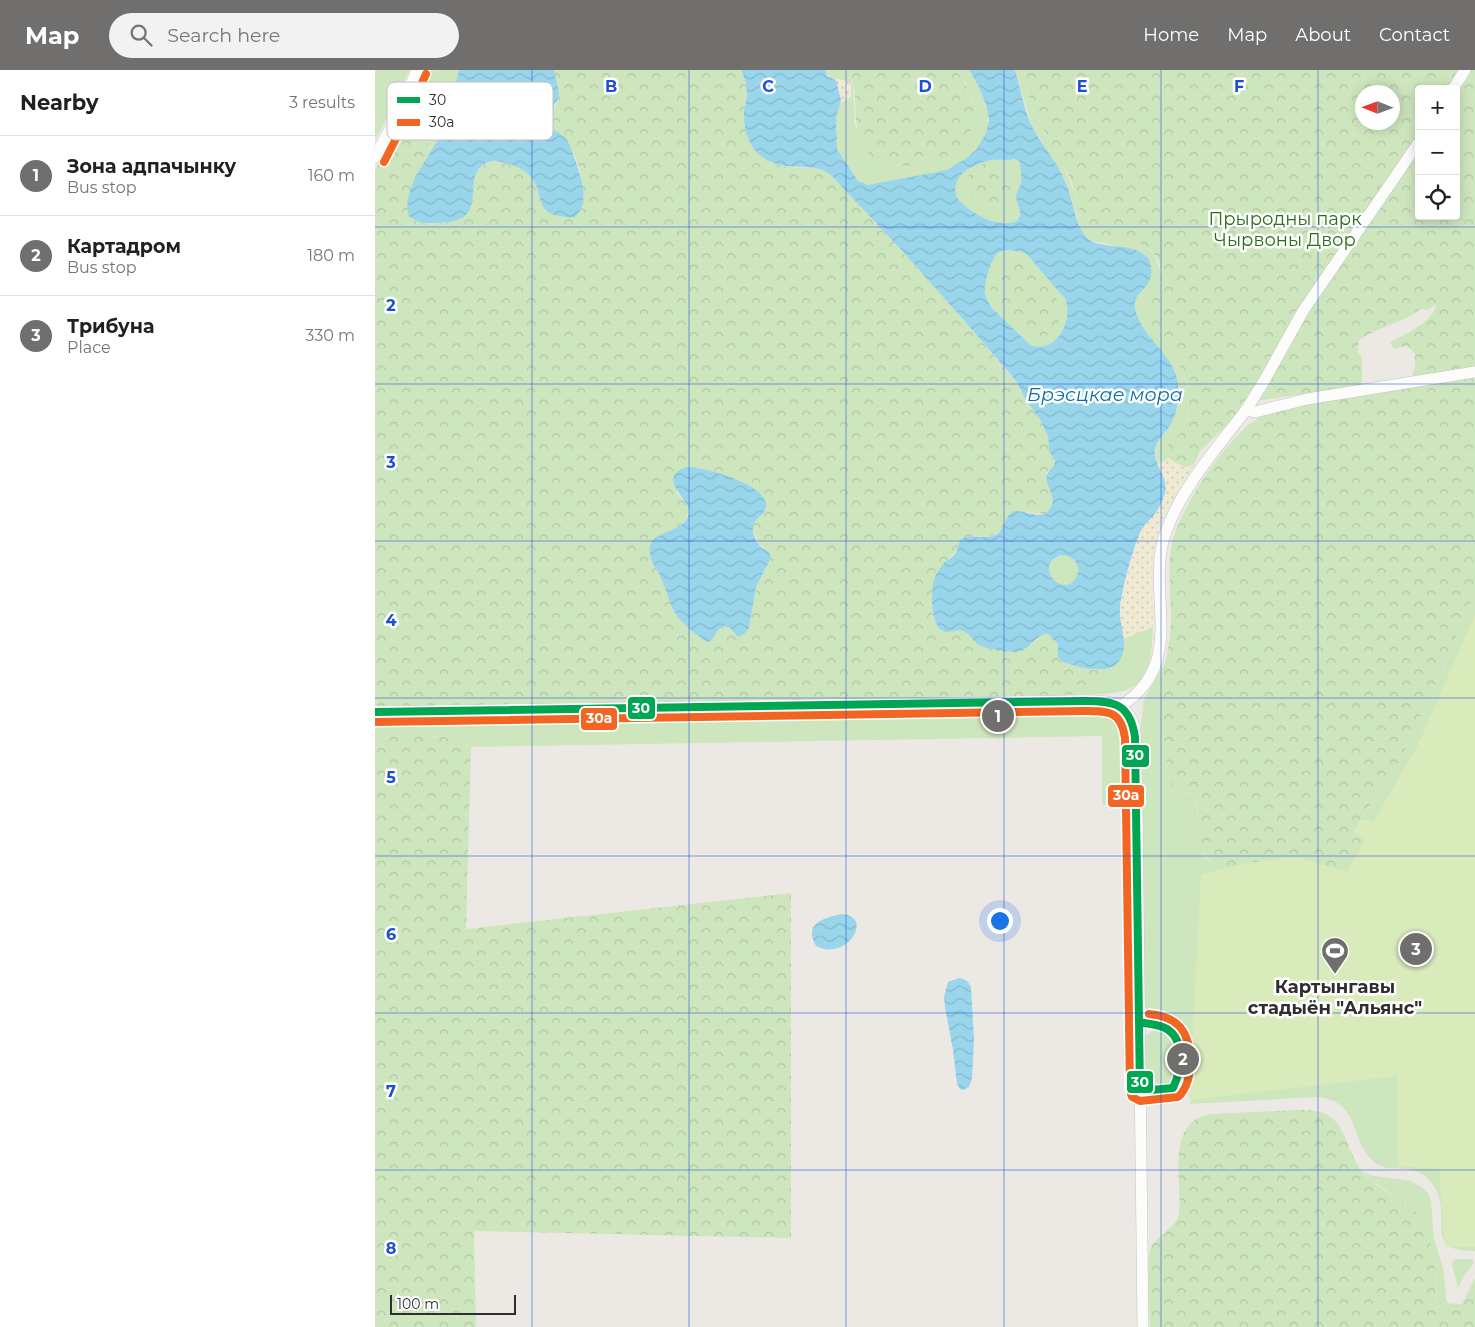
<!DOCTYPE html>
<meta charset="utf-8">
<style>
:root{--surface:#fff;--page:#f2f2f2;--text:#202124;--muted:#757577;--line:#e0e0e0;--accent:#706f6e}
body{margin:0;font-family:Montserrat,sans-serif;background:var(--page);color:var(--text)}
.controls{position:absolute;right:15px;top:15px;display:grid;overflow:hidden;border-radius:5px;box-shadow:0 2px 12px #0003}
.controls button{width:45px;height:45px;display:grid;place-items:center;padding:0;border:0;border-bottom:1px solid var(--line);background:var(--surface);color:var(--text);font:25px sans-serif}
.compass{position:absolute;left:980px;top:15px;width:45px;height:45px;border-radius:50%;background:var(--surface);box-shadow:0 2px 12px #0003;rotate:271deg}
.scale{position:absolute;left:15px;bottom:12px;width:126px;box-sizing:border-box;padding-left:5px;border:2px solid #2e2e2e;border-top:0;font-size:14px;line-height:18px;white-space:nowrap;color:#2e2e2e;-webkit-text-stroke:4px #fff;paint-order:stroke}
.you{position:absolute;left:624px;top:850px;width:18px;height:18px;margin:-12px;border:4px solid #fff;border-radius:50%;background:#1a73e8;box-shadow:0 0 0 8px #1a73e833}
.badge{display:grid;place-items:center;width:32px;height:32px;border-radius:50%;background:var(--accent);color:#fff;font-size:16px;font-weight:700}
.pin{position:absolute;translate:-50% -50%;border:2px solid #fff;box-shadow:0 1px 5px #0006}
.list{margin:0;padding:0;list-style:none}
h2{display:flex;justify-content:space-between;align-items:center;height:65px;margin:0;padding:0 20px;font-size:21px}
h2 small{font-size:16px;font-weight:400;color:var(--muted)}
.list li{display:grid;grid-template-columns:32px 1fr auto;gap:15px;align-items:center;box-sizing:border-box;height:80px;padding:0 20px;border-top:1px solid var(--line)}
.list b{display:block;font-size:19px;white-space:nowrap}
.list p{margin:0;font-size:16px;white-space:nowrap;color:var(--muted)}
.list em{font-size:16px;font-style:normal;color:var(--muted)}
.icon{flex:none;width:28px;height:28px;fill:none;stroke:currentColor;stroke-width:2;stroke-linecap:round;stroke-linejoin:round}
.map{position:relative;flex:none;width:1100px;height:1257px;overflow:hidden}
header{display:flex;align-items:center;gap:30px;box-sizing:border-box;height:70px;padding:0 25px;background:var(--accent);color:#fff}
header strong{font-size:24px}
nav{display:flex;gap:28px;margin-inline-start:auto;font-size:18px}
.search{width:350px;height:45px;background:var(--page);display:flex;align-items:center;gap:12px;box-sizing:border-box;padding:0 18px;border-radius:28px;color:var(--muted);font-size:19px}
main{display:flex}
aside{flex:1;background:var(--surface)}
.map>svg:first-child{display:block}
.grass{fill:#cee6be}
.forest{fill:url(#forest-crowns);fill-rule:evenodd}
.sand{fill:url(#sand-dots)}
.pitch{fill:#d9eabb}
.water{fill:url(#water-waves);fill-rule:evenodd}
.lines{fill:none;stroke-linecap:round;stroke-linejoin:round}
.minor-casing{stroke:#c5c4c5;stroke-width:12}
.minor{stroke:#fcfcfb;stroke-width:11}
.bus-1-casing{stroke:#fff;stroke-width:11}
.bus-2-casing{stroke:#fff;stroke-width:11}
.bus-1{stroke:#00a651;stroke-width:8}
.bus-2{stroke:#f26522;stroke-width:8}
.grid{fill:none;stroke:#1d4ed8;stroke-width:1;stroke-opacity:0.55}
.labels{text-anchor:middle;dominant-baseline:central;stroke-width:5;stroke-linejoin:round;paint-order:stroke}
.park-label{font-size:18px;fill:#2c6e1b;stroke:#fff}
.poi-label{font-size:18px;font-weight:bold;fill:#2e2e2e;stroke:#fff}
.water-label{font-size:19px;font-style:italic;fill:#0d6fa3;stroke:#fff}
.key{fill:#fff;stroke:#c0c0c0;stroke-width:1}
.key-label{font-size:14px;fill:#2e2e2e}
.grid-label{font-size:16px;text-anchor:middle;font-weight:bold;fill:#1d4ed8;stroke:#fff;stroke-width:5;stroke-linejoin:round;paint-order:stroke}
.line-badge{stroke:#fff;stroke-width:2}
.badge-label{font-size:14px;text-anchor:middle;font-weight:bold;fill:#fff}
</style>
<header>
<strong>Map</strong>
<div class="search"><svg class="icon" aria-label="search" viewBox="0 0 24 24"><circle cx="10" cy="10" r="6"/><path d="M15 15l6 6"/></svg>Search here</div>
<nav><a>Home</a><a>Map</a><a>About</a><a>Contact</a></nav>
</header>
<main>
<aside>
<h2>Nearby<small>3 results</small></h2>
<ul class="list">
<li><span class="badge">1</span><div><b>Зона адпачынку</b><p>Bus stop</p></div><em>160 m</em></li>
<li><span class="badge">2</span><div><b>Картадром</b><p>Bus stop</p></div><em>180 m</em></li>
<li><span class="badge">3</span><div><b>Трибуна</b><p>Place</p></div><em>330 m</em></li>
</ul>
</aside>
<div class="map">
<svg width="1100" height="1257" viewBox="0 0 1100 1257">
<defs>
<pattern id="forest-crowns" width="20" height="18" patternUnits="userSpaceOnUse" patternTransform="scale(1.25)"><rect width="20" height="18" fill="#cee6be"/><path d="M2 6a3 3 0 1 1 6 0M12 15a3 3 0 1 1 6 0" fill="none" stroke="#b1c6a4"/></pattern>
<pattern id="sand-dots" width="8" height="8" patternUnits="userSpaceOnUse" patternTransform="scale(1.25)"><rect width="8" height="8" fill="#f0ead3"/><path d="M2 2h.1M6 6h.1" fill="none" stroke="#cec9b5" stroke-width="1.8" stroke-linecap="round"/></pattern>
<pattern id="water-waves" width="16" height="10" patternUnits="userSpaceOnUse" patternTransform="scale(1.25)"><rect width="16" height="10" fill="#99d6ec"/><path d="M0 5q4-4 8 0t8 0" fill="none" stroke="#84b8cb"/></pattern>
</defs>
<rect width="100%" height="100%" fill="#ece8e4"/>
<g class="grass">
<path d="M0,0H34L18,36L0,70Z"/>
<path d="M47,0C60,1 71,0 84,0C77,28 71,55 57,80L53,73L13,77L34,36Z"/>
<path d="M451,0H470L474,4L478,16L480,54L487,74L515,95L526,96L549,94L598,32L589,10L581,0H594C596,7 601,10 604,16C608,27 613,38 613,49C615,72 592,92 572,100C550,108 521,110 497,115H490L483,111L462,79L461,48L462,40L465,33L476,27L475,13L470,10L454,8Z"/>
<path d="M640,0H647L651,19L659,41L689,96L703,133L730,167C752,167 776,170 783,194C786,201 786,209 784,217C780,230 772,238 777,253C781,267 792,276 800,287C813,305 818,333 810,354C809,359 805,362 802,367C798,373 795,380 792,387L793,389L783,394C775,375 788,369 796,353C802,342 806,324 803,312C796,284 767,265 760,239C758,231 763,225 769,220L767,184L749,177L716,171L710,167L706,160L691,111L657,56Z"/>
<path d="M640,89L644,91C645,96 647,106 646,111C646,115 643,119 643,123C642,133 649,141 642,151C621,159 596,143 582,128C574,105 597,95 616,90C624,89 632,92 640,89Z"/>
<path d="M633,180L648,182L654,187L691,230C697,252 682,284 655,275L617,238C614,233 611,229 610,223C609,213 615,192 622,184C625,181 629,180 633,180Z"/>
<circle cx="689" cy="500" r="15"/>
<path d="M1100,524V610L1027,995L1071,1093L1100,1173V1181C1047,1181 1077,1152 1061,1120C1042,1084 1015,1110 996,1089C975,1067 985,1031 942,1027L815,1034V1015L811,1017C811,1012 808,1011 808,1006C807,1000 811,997 811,991C813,985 810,983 808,977C805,967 803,960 794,954C784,949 774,949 770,937L765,660L769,629L789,595L793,584L788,619V634L795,711L808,723L817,726L819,728L822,738V753L824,770L829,784L834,791L849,800L992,769L979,762L989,743L1014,710L1037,666Z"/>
<path d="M778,557C776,618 763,624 706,625C717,622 728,610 731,599C744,593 749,583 748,569Z"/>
<path d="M726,636C734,637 742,638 747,645C758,659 755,708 756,727L751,733L727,735V666L96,677L69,667L45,666L14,661H0V651L601,639L613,648H632L647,639Z"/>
<path d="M778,961C801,960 802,992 798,1008C791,1019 776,1020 770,1007L769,969L774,963Z"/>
<path d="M982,1094L989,1102L994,1105L1036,1111L1049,1119L1054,1125L1056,1132L1059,1169L1068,1198L1072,1234L1062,1233L1061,1208L1030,1132L995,1110Z"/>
<path d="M1080,1189H1097L1099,1193L1090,1204L1083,1218L1077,1195L1078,1191Z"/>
</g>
<g class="forest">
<path d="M179,0H366L372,16V22L369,47L389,89C397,93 406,96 416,97C430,99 442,95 455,104L529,183L600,263L641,312L651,330L664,348L673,366L674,381L680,390L679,396L672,402C675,416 683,433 670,444L639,441C630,446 632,458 622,463C612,470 609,466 599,466C594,466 588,471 584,473C581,485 576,484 571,492C561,510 549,545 567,560L588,561L593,563L602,573L609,577L636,582L656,575L666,565L673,564L683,574L684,589L685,591L718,600L731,599C728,613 720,622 706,625L0,636V101C8,86 17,62 39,66C48,67 53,72 57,80L42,105L33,127L38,150L52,153H71L98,129C96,101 106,85 136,95C143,97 151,100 156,106C165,117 163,132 171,142L209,131C209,115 204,92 196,78C192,71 170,53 169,50C169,44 177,39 181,35ZM323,399L369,412L391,437L387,444L379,451L377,458L384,474L391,480L395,491L381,517L374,558L359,564L353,556C345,555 341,561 338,568L308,551L301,544L288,511L275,486L274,480L309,452C319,439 310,432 301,422Z"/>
<path d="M470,0H581C618,48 593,93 534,96C522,96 507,96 498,87C468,62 491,20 470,0Z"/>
<path d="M647,0H1100V297L1037,307L1040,297V283L1032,276L1019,279L1015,273C1029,264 1059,252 1061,234L1052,240L1046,239C1027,253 1003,257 984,270L983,282L987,288V315L868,333L851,356L825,381L819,395L810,397C771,381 801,375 810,355C816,341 814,324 811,310C805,287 783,274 776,252C769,227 803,203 773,178C752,160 723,177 709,155L696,110L659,41L651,19ZM1044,19H1081V146H1044ZM988,22H1018V52H988Z"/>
<path d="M608,94C626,92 643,106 637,125C627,159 559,119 608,94Z"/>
<path d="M643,194C659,193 689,230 686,246C684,260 664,276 651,266C644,261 643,250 635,244C631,241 626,241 622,237C605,219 625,199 643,194Z"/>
<path d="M1100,307V524L1037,666L1014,710L989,743L979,762L992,769L979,799L966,803L849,800C829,791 822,773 822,752C822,745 824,738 821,732C817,720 801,726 795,711C790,684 786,644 788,617C789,594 796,572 796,549C796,524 792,498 797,473C805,438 857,357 891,344C916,334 946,331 973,327C1015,320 1058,314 1100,307Z"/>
<path d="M0,661H14L45,666L69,667L96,677L91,859L416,823V1168L99,1161L101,1257H0Z"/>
<path d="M923,1040C934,1040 946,1040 956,1047C973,1061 974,1087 988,1103C1005,1123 1034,1127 1047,1151C1060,1176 1060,1205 1062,1233L1087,1234L1100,1208V1257H775C775,1242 771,1188 776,1177C781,1167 796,1160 803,1148C810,1113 787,1053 836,1044Z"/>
</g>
<g class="sand">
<path d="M459,9L473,11L476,15V27L465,33L464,17Z"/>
<path d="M793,389L810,397L819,395C804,419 786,445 780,473C774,500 778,530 778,557L748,569C741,540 749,516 757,489C760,478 763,466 769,456C777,444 789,436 791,420C791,412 787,401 783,394Z"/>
</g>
<path class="pitch" d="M1100,544V1177H1070L1064,1099L1023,1096V1006L815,1030L811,1017L815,1014L826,804L873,793L921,787L972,802L990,769L979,762L985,749L998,752L1043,675Z"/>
<g class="water">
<path d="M84,0H179L184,23L183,29L169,50C173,59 186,62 192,70C196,76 198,85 201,92C206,108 216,133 200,147C195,148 190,147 185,146C159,143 169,122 156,107C150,100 142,96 133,94C127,92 121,90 114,92C79,105 124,154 59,153C50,153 41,153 34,146C25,118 57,85 67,61C75,41 79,20 84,0Z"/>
<path d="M366,0H451L452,6L461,10L466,30L461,48L462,79L483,111L493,115L572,100L590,89L601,80L611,63L614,50L611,35L604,17L594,0H640C646,19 649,41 658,58C668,77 683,93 691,113C698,129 700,157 713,169C726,180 758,171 773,188C775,191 776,195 776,199C778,220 757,222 760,238C765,266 799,284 803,313C805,327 802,345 794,357C790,363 784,369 781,376C775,393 794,405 790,422C788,431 784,439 778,446C775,450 771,453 768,457C759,472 747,519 745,537C744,551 749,562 749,575C748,611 707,599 686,591L683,587V574L673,564C661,563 656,580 641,582C633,582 611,579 604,575C598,571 596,565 590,562C582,558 575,564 568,561C556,556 556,525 558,514C559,508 562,502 566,497C569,491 576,489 580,484C583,480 583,475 585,470C596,461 607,472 622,464C631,458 631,442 640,441C650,440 666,450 673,441C688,425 659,411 679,396L680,390L674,381L673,366L664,348L651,330L641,311L600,263L529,183L455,104C437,92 415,101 396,92C376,84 368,62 369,41C370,35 372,29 372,22C372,14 369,7 366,0ZM640,89L644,91C645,95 647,107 646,111C646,117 641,121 641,127C642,136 649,142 642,151C621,159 596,143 582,128C574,105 597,95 616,90C624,89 632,91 640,89ZM633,180L648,182L654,187L691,230C697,252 682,284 655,275L617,238C614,233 611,229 610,223C609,213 615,192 622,184C625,181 629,180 633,180ZM686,485C697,485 707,494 702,506C690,531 656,496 686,485Z"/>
<path d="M312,397C330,398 393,413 391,437C390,447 376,448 378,460C378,465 382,473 386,477C391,481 395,481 396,488L381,517L374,558C371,563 368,566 362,566L355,558L350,556C340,558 341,569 333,572C322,566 308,554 301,544C294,534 292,520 286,508C283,500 276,493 275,484C274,481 274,477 276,473C284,460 311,461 314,443C316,429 279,408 312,397Z"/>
<path d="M467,844C500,847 471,892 441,876C428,853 449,848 467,844Z"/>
<path d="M584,908C591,909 593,911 596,917L599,970L597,1008L594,1017L588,1020L585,1019L582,1014L578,980L570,937L569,927L573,912Z"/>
</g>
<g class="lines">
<defs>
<g id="minor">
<path d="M1078,19L1090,0"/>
<path d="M0,87L19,51L42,0"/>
<path d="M871,340L888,313L928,241L1044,72"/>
<path d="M746,636C814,591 770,525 790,464C806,418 842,378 871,340L880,342L932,329L1100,302"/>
<path d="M0,642L710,631C735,631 751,631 760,658L762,738L768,1257"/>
</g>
</defs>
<use href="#minor" class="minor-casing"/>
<use href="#minor" class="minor"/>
<defs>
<g id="bus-1">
<path d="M0,642L710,631C740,631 755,634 760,667L764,952"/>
<path d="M764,952C773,954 784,954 792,959C811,971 806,1001 798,1018L765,1021Z"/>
</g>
<g id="bus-2">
<path d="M9,92L28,55L51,4"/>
<path d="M0,652L710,641C734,641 746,641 750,668L754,950"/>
<path d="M754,954L755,1021L757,1027L765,1031L803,1027C820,1013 819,969 803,955C795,947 785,945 774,944"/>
</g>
</defs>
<use href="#bus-1" class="bus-1-casing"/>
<use href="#bus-2" class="bus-2-casing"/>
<use href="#bus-1" class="bus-1"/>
<use href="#bus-2" class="bus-2"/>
</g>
<path class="grid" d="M157,0V1257M314,0V1257M471,0V1257M629,0V1257M786,0V1257M943,0V1257M0,157H1100M0,314H1100M0,471H1100M0,628H1100M0,786H1100M0,943H1100M0,1100H1100"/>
<defs>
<symbol id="stadium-pin" viewBox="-11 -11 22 30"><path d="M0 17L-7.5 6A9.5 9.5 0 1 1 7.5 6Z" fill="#706f6e" stroke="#fff"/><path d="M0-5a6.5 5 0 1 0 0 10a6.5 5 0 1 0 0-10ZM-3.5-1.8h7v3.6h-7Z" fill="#fff"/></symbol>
</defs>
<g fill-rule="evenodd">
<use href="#stadium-pin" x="944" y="865" width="32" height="43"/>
</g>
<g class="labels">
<g class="park-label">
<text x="910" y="149">Прыродны парк<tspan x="910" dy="21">Чырвоны Двор</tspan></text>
</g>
<g class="poi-label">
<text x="960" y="917">Картынгавы<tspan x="960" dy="21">стадыён "Альянс"</tspan></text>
</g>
<g class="water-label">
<text x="730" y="324">Брэсцкае мора</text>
</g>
</g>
<rect x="12" y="12" width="166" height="58" rx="8" class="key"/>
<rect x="22" y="27" width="23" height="6" fill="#00a651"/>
<rect x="22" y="49" width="23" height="7" fill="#f26522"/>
<g class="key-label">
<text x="54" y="35">30</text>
<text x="54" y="57">30а</text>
</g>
<g class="grid-label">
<text x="236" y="22">B</text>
<text x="393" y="22">C</text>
<text x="550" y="22">D</text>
<text x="707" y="22">E</text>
<text x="864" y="22">F</text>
<text x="16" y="241">2</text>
<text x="16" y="398">3</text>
<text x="16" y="556">4</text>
<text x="16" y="713">5</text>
<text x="16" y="870">6</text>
<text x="16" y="1027">7</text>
<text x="16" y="1184">8</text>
</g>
<g class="line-badge">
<rect x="252" y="626" width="29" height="24" rx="5" fill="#00a651"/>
<rect x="205" y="637" width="38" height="24" rx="5" fill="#f26522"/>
<rect x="746" y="674" width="29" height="24" rx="5" fill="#00a651"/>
<rect x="732" y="714" width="38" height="24" rx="5" fill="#f26522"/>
<rect x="751" y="1000" width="28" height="24" rx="5" fill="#00a651"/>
</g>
<g class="badge-label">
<text x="266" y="643">30</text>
<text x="224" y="653">30а</text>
<text x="760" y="690">30</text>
<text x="751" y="730">30а</text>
<text x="765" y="1017">30</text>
</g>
</svg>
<div class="controls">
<button>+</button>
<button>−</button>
<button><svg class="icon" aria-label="locate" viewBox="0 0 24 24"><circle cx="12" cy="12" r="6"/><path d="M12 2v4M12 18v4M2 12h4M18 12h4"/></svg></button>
</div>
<svg class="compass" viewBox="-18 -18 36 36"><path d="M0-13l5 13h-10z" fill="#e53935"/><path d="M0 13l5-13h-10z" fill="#757577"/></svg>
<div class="scale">100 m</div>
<div class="you"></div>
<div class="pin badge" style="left:623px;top:646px">1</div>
<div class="pin badge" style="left:808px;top:989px">2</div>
<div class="pin badge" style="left:1041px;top:879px">3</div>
</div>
</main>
